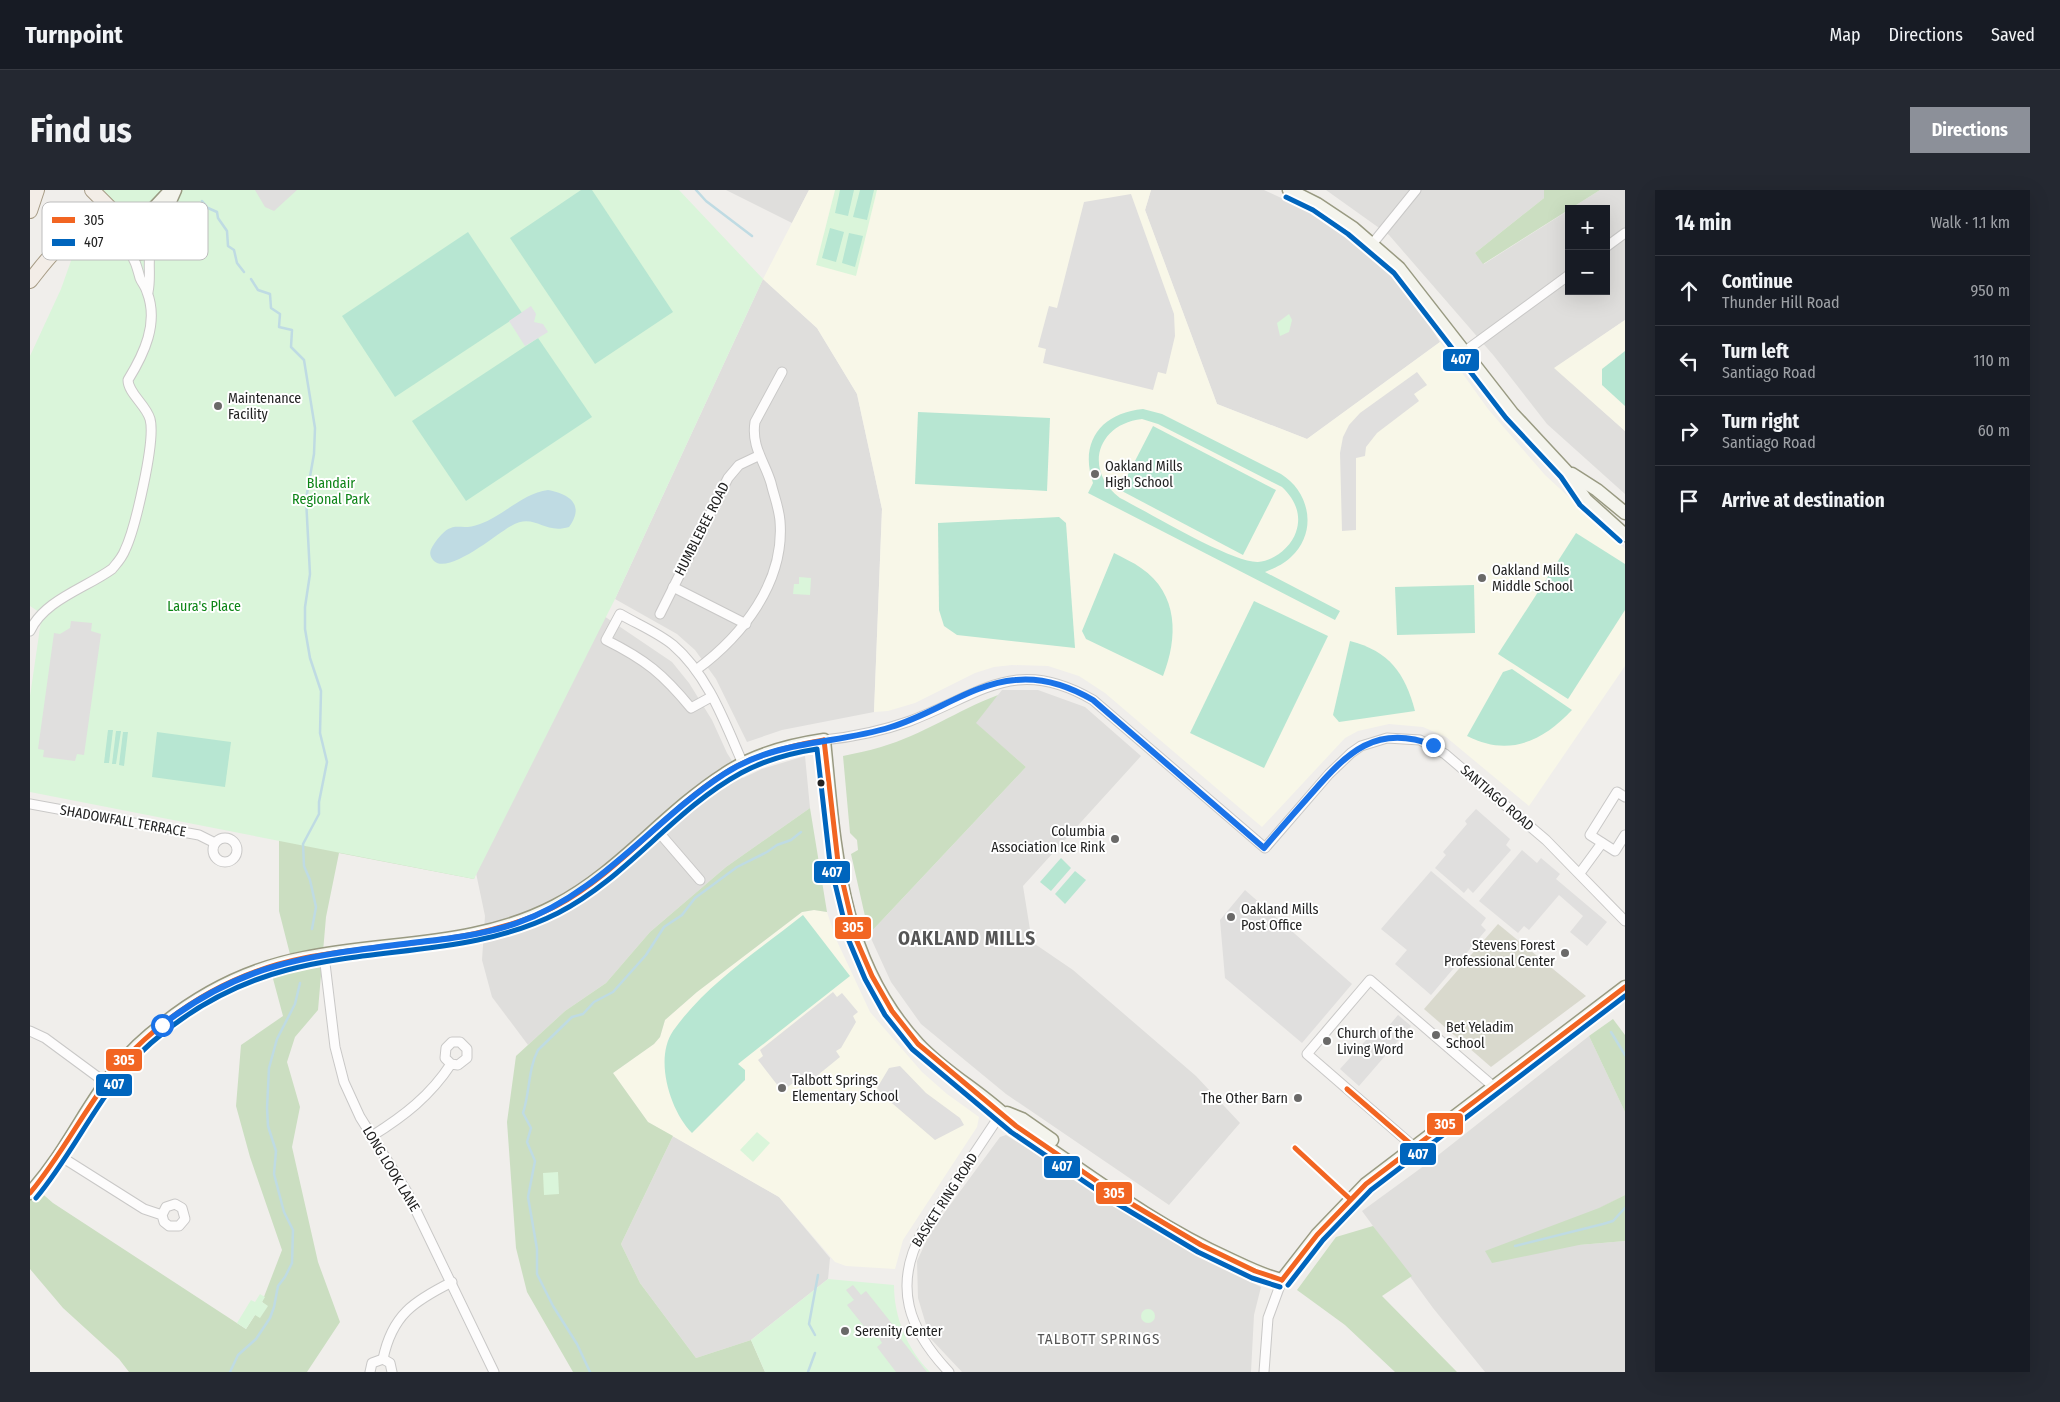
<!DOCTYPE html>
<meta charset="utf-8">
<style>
:root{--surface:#171b24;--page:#242831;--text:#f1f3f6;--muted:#9ea1a6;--line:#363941;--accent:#8c9099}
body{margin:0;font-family:"Fira Sans Condensed",sans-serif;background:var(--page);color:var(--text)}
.controls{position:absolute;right:15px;top:15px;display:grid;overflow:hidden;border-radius:0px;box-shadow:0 5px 20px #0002}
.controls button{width:45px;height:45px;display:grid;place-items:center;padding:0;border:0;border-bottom:1px solid var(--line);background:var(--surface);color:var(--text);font:25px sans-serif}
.stop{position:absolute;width:15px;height:15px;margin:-11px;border:4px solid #1a73e8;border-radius:50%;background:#fff}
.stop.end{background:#1a73e8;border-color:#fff;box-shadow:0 1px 5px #0008}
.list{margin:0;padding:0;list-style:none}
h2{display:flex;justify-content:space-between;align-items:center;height:65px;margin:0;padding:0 20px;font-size:21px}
h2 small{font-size:16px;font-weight:400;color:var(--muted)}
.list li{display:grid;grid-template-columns:32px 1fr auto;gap:15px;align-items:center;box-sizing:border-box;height:70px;padding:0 20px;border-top:1px solid var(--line)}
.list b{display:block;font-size:19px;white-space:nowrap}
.list p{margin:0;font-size:16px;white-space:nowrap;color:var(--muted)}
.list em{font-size:16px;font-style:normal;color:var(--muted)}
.icon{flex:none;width:28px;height:28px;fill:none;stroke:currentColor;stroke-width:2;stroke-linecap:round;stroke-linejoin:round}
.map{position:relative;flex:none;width:1595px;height:1182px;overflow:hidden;border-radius:0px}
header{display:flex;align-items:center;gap:30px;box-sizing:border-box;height:70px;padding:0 25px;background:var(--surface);border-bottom:1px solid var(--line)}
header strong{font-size:24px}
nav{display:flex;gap:28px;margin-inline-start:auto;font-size:18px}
.intro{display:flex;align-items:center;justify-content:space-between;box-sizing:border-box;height:120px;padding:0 30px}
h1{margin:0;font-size:35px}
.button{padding:12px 22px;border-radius:0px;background:var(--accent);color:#fff;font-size:18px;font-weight:700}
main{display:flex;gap:30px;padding:0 30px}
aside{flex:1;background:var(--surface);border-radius:0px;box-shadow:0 5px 20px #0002}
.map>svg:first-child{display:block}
.residential{fill:#dfdedc}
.education{fill:#f8f7e8}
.construction{fill:#d9d9cd}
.forest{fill:#cbdec1}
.park{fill:#daf5da}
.pitch{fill:#b7e6d2;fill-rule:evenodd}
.parking{fill:#e0dfde}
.plaza{fill:#e2e1e5}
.water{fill:#bfdbe3}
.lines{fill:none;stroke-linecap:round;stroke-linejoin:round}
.stream{stroke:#bfdbe3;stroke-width:2.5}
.street-casing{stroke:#c9c8c7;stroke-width:11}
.secondary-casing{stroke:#999a82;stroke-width:15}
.primary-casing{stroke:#a79c86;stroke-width:16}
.street{stroke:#fdfcfc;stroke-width:9}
.secondary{stroke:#f4f4ed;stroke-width:12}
.primary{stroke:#f3ede7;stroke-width:14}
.bus-1-casing{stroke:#fff;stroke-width:9}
.bus-2-casing{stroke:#fff;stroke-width:9}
.bus-1{stroke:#f26522;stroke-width:5}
.bus-2{stroke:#0065bd;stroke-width:5}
.route{stroke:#1a73e8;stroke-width:6}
.poi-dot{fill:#6a6968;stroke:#fff;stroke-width:2}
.bus-dot{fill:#222;stroke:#fff;stroke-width:2}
.labels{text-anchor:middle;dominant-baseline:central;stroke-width:4;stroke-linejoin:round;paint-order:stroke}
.poi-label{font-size:14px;fill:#222;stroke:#fff;text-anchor:start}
.park-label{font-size:14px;fill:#0c8416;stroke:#fff}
.street-label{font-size:14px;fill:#222;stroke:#fff}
.neighbourhood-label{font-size:15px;letter-spacing:1px;fill:#555;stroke:#fff}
.district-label{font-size:19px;font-weight:bold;letter-spacing:1px;fill:#555;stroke:#fff}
.key{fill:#fff;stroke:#bdbdbd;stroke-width:1}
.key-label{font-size:14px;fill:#222}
.line-badge{stroke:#fff;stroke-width:2}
.badge-label{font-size:14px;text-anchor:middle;font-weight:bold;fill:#fff}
</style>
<header>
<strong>Turnpoint</strong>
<nav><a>Map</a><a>Directions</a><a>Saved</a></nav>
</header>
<div class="intro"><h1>Find us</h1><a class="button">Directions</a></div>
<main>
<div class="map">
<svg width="1595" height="1182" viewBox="0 0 1595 1182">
<rect width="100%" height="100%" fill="#f0eeeb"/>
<g class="residential">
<path d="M696,0H779L762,33Z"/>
<path d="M1121,0H1234L1277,20L1337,62L1363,87L1390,121L1410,152L1277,249L1187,214L1115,20Z"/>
<path d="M1296,0H1514V8L1445,63L1454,74L1539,20V101H1576V19H1540L1570,0H1595V130L1525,178L1595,241V304L1517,234L1464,166L1359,45Z"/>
<path d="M733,89L787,138L827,204L852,319L844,522L752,540L717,552L686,489L665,460L647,444L585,409Z"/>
<path d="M571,424L642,472L659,493L682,530L697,563L713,588L732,579L775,566L780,618L696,677L620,742L576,793L535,821L498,855L462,807L452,770L455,726L446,683L461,628Z"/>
<path d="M972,500H1008L1055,517L1111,566L993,696L1002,752L1043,780L1166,886L1210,933L1139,1015L976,904L891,834L861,792L839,744L996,577L945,533Z"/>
<path d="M1559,846L1595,922V1005L1570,1018L1549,1055L1595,1051V1182H1455L1403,1118L1332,1021L1402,970Z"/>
<path d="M976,945L1162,1063L1231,1097L1224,1125L1221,1182H932L900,1148L888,1108L887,1071L901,1041L970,947Z"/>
<path d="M643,946L749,1007L800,1068L798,1089L721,1150L666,1168L610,1093L591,1054Z"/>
</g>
<g class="education">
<path d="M779,0H1121L1115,20L1187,214L1277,249L1410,152L1458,219L1515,285L1595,359V476L1499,616L1416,547L1393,537L1359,534L1328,541L1315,548L1232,637L1075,503L1049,486L1018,476L982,475L964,477L945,483L885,513L858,521L844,522L852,319L827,204L787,138L733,89Z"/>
<path d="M1595,130V241L1524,178Z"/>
<path d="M784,720L797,722L806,749L840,822L892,882L917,904L949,927L947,937L873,1050L865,1079L816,1076L805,1072L749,1007L618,932L583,883L624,854L630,847L635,830L667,802L772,722Z"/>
</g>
<path class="construction" d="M1468,734L1556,806L1461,877L1394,819Z"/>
<g class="forest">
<path d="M1514,0H1570L1453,74L1445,63L1514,8Z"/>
<path d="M968,505L946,533L996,577L839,744L821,664L828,660L827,650L820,643L813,566C825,563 838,561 851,557C892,545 928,520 968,505Z"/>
<path d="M271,617L461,628L444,689L309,663L296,727L288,820L265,847L257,872L270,917L262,957L288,1072L310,1132L277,1182H99L89,1169L33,1118L0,1079V993L23,1013L216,1139L225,1125L237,1116L232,1112L252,1060L220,967L206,916L211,855L253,826L242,785L264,780L249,721V651Z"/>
<path d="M780,618L797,722L784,720L772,722L667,802L635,830L630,847L624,854L583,883L618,932L643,946L591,1054L610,1093L666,1168L721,1150L735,1182H543L497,1102L486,1058L477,932L486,866L535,821L576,793L620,742L696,677Z"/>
<path d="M1583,829L1595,845V922L1559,846Z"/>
<path d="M1595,1005V1051L1549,1055L1462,1073L1455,1061L1569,1018Z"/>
<path d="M1343,1036L1382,1086L1352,1106L1427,1182H1365L1315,1135L1267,1100L1306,1047Z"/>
</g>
<g class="park">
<path d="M66,0H649L733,89L585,409L444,689L0,602V506L12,424L0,416V166L31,99Z"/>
<path d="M805,0H847L826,86L786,75Z"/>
<path d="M1259,124L1262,130L1259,142L1250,146L1247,133Z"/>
<path d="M769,387L781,388L780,405L763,404L764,394H769Z"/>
<path d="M727,942L740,953L723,972L710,960Z"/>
<path d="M528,982L529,1004L514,1005L513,983Z"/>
<path d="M798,1089L864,1095C864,1127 877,1159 900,1182H735L721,1150Z"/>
<path d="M230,1104L235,1107L232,1112L238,1116L230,1128L225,1125L216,1139L207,1133L221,1110L225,1112Z"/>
<circle cx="1118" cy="1126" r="7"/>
</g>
<g class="pitch">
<path d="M551,0H562L643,122L565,174L480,48Z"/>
<path d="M810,0H824L818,26L805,23Z"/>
<path d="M830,0H844L837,30L823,27Z"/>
<path d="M800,38L814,42L806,72L792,68Z"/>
<path d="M438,42L492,123L365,207L312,126Z"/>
<path d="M819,43L833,46L825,77L812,73Z"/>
<path d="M508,148L562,227L436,311L382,231Z"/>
<path d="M1595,161V216L1572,195V179Z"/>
<path d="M1113,219L1132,224L1251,284C1280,302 1288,342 1261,367C1253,375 1244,378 1235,382L1310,421L1305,430L1058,303L1063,293C1049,252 1071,223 1113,219ZM1112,229L1128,234L1252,297C1265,309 1272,325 1266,342C1261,357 1244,371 1228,372C1202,373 1118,322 1090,308C1053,280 1067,234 1112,229Z"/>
<path d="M888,222L1020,228L1017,301L885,294Z"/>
<path d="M1123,236L1246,300L1213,365L1090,300Z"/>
<path d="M1029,327L1036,333L1045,458L927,445L914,436L909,420L908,333Z"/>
<path d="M1546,343L1595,374V420L1538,509L1468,464Z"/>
<path d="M1084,363C1093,368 1103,372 1111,378C1149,404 1148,448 1133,486L1056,449L1052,441Z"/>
<path d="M1444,395L1445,443L1367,445L1365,397Z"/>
<path d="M1224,411L1298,446L1234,578L1160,543Z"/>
<path d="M1320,451C1359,461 1375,483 1385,521L1309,532L1303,525Z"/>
<path d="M1482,479L1542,520C1512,552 1478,567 1437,546L1473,482Z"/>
<path d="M78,540H83L79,573H74Z"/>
<path d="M86,541H91L86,574H82Z"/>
<path d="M93,542H98L94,576L89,575Z"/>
<path d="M127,542L201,552L195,597L122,587Z"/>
<path d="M1031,668L1041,678L1021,701L1010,692Z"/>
<path d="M1045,681L1056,690L1035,714L1025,704Z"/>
<path d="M773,725L820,786L708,874L715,880V890L662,943C640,921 624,869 643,841C676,794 729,760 773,725Z"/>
</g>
<g class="parking">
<path d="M225,0H267L244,21L235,17Z"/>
<path d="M1101,4L1144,124L1145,146L1136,184L1128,182L1123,200L1013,173L1016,159L1008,157L1019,116L1027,118L1054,12Z"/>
<path d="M1387,182L1397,195L1384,204L1389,211L1347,243L1336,257L1335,266L1326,268V340L1312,341L1310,263L1313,247L1319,235L1330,223Z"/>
<path d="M41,431L62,433L61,441L71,444L54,565L47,564L45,571L13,567L14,560L8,559L24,443L30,444L40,438Z"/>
<path d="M1446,619L1480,649L1476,655L1481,660L1443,703L1438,698L1434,703L1405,678L1416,665L1413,662L1437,634L1435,631Z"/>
<path d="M1492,660L1507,673L1511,668L1530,684L1526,689L1577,732L1557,756L1540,742L1553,726L1529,705L1499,740L1494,736L1488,743L1449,711Z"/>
<path d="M1401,681L1456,728L1451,735L1456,740L1401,805L1365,774L1377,760L1351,739Z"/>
<path d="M1215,700L1322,794L1272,853L1195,788L1190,730Z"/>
<path d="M803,802L807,807L812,803L828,822L823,826L826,832L811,858L806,861L810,867L783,889L777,883L752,901L728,870L733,866L730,860Z"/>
<path d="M1368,825L1381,836L1329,896L1310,879L1346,839L1352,844Z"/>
<path d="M870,876L896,903L930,928L934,935L905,950L856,908L847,898L859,878Z"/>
<path d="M823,1095L831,1105L836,1101L863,1135L857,1139L860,1147L866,1143L897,1182H866L847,1157L852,1153L842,1136L837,1140L817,1115L824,1110L816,1100Z"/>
</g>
<path class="plaza" d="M501,116L506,124L504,132L513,134L518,142L495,156L479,131Z"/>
<path class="water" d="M518,300C540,304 555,315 539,337C513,345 505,322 481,336C468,343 419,385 404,371C398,365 400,360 404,354C424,326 427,343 450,334C473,326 493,303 518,300Z"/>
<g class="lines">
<g class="stream">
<path d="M666,0L676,11L722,46"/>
<path d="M172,11L178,18L187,22L188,28L197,41L198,56L204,60L207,73L214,82"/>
<path d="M221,89L228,100L240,104L241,118L250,124L249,137L262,140L261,157L274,170L285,238L284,264L276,309L280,384L275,417V439L280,468L291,501L290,543L297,572L289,612V624L273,654L274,676L280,690L286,717L282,739"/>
<path d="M1581,842L1595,865"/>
<path d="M1485,1056L1573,1034L1583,1031L1595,1018"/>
<path d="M785,1145L779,1134L788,1085"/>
<path d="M200,1182L208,1165L226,1149L240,1128L244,1117L248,1096L255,1087L262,1073L263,1040L254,1022L244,984L246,961L238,936L237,918L239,878L247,849L265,814L270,793"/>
<path d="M560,1182L547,1154L523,1116L507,1084V1059L498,1007L505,971L497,952L501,938L493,923C500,902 498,879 508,860L542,827L553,824L564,812L583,802L616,765L634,737L652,725L665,708L707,677L737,662L747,655L761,650L771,642"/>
<path d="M778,1182L785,1163"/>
</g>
<defs>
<g id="street">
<path d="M1343,53L1386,0"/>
<path d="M1576,57L1595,43"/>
<path d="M118,102C121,88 118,75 120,61"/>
<path d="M1434,162L1539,85"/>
<path d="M643,397L716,434"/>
<path d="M630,424L698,288L709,275L728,266"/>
<path d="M0,441C14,410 56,398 82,379C87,373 92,368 95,360C105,339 126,250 120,229C116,215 98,203 98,190C114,164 129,133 117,102C116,97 112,93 110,88C107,77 105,69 98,60"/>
<path d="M666,480C712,446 755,393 750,331C749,318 744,306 741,293C735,272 721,257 725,232L752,182"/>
<path d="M681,507L661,518C633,484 616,470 576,450L590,424C607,434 627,442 643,455C678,485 695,533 713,574"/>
<path d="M794,550C823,547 852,541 880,531C951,504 986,465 1063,510L1235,658L1299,584L1321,563L1331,556L1357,548L1390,550L1415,564L1516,650L1595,731"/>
<path d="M1595,607L1587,602L1560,645L1585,661L1595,645"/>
<path d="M0,614L169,645L185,653"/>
<path d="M626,639L670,690"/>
<circle cx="195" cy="660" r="12"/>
<path d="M1550,683L1572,653"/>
<path d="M294,765L305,857L314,892L330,927L377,1002L464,1182"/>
<path d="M0,841L15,848L76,893"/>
<path d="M342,946C374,926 400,906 421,874L415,868L416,858L422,852H430L437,859V868L428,875L421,874"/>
<path d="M1383,956L1277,864L1340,790L1464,897"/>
<path d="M30,966L114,1019L132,1025L134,1032L139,1036H149L155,1029L152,1018L145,1014L136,1017L132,1025"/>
<path d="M353,1169C362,1125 384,1111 422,1092"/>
<path d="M340,1182L342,1173L353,1169L360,1173L362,1182"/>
<path d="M919,1182C878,1139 863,1096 892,1042L972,922"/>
<path d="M1234,1182L1238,1128L1252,1090"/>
</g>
<g id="secondary">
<path d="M1259,0L1287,14L1323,38L1369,78L1482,223L1537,282L1556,310L1595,345"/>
<circle cx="110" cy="43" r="20"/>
<path d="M114,24L124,18L141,0"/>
<path d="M129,36L145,0"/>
<path d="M1542,284L1567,300L1595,323"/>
<path d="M977,923L992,929L1022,950"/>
<path d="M0,1003C35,965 55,918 87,878C100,862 116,847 132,835C173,802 222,778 274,768C358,751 447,757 525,716C589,683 634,623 695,584C723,565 760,555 794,550C805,659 809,769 888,854C918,886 957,905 986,936C1055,982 1123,1035 1199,1069C1216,1077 1233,1086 1252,1090"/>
<path d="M1252,1090L1287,1045L1336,994L1595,797"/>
</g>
<g id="primary">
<path d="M62,0L84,22L103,25"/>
<path d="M0,21L7,0"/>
<path d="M0,91C16,71 43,31 74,40C81,42 87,48 93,53"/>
</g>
</defs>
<use href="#street" class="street-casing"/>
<use href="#secondary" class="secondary-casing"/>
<use href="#primary" class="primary-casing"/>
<use href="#street" class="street"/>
<use href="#secondary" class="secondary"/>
<use href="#primary" class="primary"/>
<defs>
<g id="bus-1">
<path d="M794,550L808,672L826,749L842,786L862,821L888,854L986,936L1090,1007L1171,1055L1225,1081L1252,1090"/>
<path d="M1317,899L1383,956"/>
<path d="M1265,958L1320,1009"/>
<path d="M0,1003C41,954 66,893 114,850C159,809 214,780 274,768C358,751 448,756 526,716C594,680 640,613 707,576C734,562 764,555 794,550"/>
<path d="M1252,1090L1287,1045L1336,994L1595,797"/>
</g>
<g id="bus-2">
<path d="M1256,7L1283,20L1318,44L1364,83L1476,228L1531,287L1550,315L1590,351"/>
<path d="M6,1008C47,959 72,896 121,853C160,819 207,793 257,780C347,756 443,766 528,723C597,688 643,620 711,583C735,570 761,563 787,559L800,673L819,751L835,789L855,825L882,859L981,942L1086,1013L1168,1062L1222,1088L1250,1097"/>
<path d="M1258,1095L1293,1050L1341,1000L1595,806"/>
</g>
</defs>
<use href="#bus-1" class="bus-1-casing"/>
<use href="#bus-2" class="bus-2-casing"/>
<use href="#bus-1" class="bus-1"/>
<use href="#bus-2" class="bus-2"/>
</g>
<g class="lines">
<path class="route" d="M132,835C215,771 281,766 381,753C417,749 453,745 487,733C570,704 622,631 694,584C748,549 804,555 861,537C902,525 944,493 985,490C1013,487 1039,496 1063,510L1234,658C1250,639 1266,621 1282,603C1317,563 1346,533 1403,555"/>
</g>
<g class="poi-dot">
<circle cx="188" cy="216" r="5"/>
<circle cx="1065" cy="284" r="5"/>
<circle cx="1452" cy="388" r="5"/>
<circle cx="1085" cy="649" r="5"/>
<circle cx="1201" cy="727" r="5"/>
<circle cx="1535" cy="763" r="5"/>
<circle cx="1406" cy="845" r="5"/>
<circle cx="1297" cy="851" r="5"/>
<circle cx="752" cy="898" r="5"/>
<circle cx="1268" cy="908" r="5"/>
<circle cx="815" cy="1141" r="5"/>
</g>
<circle class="bus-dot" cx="791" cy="593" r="4.5"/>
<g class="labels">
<g class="poi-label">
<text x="198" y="208">Maintenance<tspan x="198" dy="16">Facility</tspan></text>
<text x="1075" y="276">Oakland Mills<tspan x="1075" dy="16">High School</tspan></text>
<text x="1462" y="380">Oakland Mills<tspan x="1462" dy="16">Middle School</tspan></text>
<text x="1075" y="641" text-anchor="end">Columbia<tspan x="1075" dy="16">Association Ice Rink</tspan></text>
<text x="1211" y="719">Oakland Mills<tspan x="1211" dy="16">Post Office</tspan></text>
<text x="1525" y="755" text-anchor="end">Stevens Forest<tspan x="1525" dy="16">Professional Center</tspan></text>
<text x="1416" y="837">Bet Yeladim<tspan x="1416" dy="16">School</tspan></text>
<text x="1307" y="843">Church of the<tspan x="1307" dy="16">Living Word</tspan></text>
<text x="762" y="890">Talbott Springs<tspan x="762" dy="16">Elementary School</tspan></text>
<text x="1258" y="908" text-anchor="end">The Other Barn</text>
<text x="825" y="1141">Serenity Center</text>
</g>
<g class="park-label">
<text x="301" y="293">Blandair<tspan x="301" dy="16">Regional Park</tspan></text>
<text x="174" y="416">Laura's Place</text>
</g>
<g class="street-label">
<text transform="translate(672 339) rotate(-63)">HUMBLEBEE ROAD</text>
<text transform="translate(1467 608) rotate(41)">SANTIAGO ROAD</text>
<text transform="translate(93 631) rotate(10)">SHADOWFALL TERRACE</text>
<text transform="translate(361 979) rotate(59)">LONG LOOK LANE</text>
<text transform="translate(915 1010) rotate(-57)">BASKET RING ROAD</text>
</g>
<g class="neighbourhood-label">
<text x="1069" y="1149">TALBOTT SPRINGS</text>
</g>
<g class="district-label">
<text x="937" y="748">OAKLAND MILLS</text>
</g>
</g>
<rect x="12" y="12" width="166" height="58" rx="8" class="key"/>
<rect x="22" y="27" width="23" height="6" fill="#f26522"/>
<rect x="22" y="49" width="23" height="7" fill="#0065bd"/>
<g class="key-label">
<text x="54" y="35">305</text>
<text x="54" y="57">407</text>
</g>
<g class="line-badge">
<rect x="1412" y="158" width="38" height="24" rx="5" fill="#0065bd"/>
<rect x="783" y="670" width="38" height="24" rx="5" fill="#0065bd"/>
<rect x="804" y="726" width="38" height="24" rx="5" fill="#f26522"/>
<rect x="75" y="858" width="38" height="24" rx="5" fill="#f26522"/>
<rect x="65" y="883" width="38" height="24" rx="5" fill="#0065bd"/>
<rect x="1396" y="922" width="38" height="24" rx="5" fill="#f26522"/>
<rect x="1369" y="952" width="38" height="24" rx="5" fill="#0065bd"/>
<rect x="1013" y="965" width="38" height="24" rx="5" fill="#0065bd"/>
<rect x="1065" y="991" width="38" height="24" rx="5" fill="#f26522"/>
</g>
<g class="badge-label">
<text x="1431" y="174">407</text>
<text x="802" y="687">407</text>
<text x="823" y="742">305</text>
<text x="94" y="875">305</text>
<text x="84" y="899">407</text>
<text x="1415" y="939">305</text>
<text x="1388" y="969">407</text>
<text x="1032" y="981">407</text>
<text x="1084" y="1008">305</text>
</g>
</svg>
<div class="controls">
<button>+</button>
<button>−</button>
</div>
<div class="stop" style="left:132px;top:835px"></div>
<div class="stop end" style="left:1403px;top:555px"></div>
</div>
<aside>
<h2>14 min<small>Walk · 1.1 km</small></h2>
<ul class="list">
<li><svg class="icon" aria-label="ahead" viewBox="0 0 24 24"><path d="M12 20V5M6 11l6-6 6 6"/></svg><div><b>Continue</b><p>Thunder Hill Road</p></div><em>950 m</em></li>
<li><svg class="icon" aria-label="left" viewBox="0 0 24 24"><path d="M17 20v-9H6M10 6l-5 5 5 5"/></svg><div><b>Turn left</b><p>Santiago Road</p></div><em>110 m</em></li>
<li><svg class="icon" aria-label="right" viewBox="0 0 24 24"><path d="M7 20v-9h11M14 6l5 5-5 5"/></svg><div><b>Turn right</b><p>Santiago Road</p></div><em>60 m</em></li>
<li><svg class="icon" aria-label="arrive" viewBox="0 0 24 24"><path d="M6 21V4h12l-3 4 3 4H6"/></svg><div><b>Arrive at destination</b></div></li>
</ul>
</aside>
</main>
